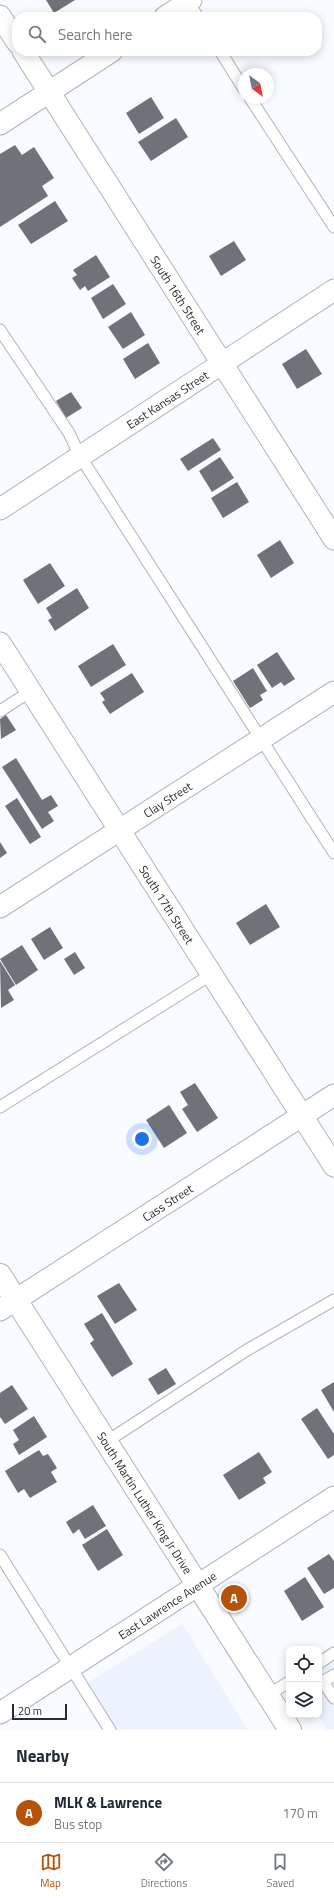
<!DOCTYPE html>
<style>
:root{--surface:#fff;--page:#f2f2f3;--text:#1f2937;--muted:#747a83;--line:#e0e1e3;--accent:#b45309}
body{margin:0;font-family:"Titillium Web",sans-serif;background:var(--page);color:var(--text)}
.controls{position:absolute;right:12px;bottom:12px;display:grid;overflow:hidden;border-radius:8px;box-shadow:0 2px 10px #0003}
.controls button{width:36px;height:36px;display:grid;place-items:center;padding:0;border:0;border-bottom:1px solid var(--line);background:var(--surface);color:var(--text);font:20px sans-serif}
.compass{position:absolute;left:238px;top:68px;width:36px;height:36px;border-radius:50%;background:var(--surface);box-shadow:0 2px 10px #0003;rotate:148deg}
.scale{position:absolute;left:12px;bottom:10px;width:55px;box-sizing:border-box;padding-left:4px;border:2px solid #2b2c2e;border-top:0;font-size:11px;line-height:14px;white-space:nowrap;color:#2b2c2e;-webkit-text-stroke:3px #f8fbff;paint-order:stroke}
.you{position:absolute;left:142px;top:1139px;width:14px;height:14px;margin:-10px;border:3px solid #fff;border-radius:50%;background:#1a73e8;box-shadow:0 0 0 6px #1a73e833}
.badge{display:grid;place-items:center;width:26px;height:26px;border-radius:50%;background:var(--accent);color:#fff;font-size:13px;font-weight:700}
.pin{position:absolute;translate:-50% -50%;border:2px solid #fff;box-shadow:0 1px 4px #0006}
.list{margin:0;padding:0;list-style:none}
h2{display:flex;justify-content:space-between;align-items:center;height:52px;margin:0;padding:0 16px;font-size:17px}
h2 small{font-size:13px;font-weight:400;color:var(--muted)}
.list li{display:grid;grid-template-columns:26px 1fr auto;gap:12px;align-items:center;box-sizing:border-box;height:60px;padding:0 16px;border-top:1px solid var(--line)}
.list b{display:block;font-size:15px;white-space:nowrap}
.list p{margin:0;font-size:13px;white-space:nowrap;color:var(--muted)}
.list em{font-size:13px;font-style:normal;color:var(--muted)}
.icon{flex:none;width:22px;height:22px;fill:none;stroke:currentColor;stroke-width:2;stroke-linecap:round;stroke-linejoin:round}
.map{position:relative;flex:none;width:334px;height:1730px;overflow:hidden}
.search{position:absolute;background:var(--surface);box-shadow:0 2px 10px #0003;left:12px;right:12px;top:12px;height:44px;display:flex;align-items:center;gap:10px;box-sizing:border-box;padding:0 14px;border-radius:16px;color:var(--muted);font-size:15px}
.sheet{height:112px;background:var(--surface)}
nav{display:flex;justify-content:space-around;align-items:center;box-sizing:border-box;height:56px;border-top:1px solid var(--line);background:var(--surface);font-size:11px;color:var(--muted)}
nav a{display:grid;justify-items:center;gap:2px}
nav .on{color:var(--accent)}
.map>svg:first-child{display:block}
.built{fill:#ecf3ff}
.building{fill:#6f7276}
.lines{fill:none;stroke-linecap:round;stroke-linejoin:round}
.service-casing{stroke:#b0b3b8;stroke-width:13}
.minor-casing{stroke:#b0b3b8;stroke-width:23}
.tertiary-casing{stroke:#b0b3b8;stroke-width:24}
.service{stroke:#fff;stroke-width:11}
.minor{stroke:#fff;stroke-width:21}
.tertiary{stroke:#fff;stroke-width:22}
.labels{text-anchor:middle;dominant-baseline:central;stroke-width:4;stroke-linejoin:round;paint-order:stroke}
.street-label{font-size:12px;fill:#2b2c2e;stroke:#f8fbff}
</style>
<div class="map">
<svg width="334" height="1730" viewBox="0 0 334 1730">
<rect width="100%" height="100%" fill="#f8fbff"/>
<g class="built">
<path d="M182,1624L248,1730H117L87,1683Z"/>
<path d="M334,1659V1730H327L318,1715L319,1669Z"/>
</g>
<g class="building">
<path d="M46,0H75L54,13Z"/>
<path d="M151,97L164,118L139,134L126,113Z"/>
<path d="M176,118L188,137L151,161L138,142Z"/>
<path d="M15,145L22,155L34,147L54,178L42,186L48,196L0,227V154Z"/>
<path d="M55,201L68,221L31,244L18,225Z"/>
<path d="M234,241L246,260L221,276L209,256Z"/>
<path d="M96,255L110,277L88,291L85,286L80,290L72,278L77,275L73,270Z"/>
<path d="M113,284L126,304L103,319L91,298Z"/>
<path d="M131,312L145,335L123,349L108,327Z"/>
<path d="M148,343L160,363L135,379L123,359Z"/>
<path d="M306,349L322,374L297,389L282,364Z"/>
<path d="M71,392L82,408L66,418L56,401Z"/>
<path d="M213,438L221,450L188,471L180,459Z"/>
<path d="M220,457L234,478L212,492L199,471Z"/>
<path d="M237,482L249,502L223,518L211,498Z"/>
<path d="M280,540L294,563L271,578L257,555Z"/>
<path d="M50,563L65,586L38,604L23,580Z"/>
<path d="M77,588L89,608L55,631L48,620L52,618L46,608Z"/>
<path d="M113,644L126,665L91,687L78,666Z"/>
<path d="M277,652L295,679L284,686L281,682L272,688L257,665Z"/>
<path d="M253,668L267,691L260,695L263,700L250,708L233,681Z"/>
<path d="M132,673L144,692L110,714L102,702L105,700L100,693Z"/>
<path d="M6,715L16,730L1,739L0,719Z"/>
<path d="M16,758L42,800L51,795L58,806L48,812L54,821L42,829L2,767Z"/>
<path d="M17,798L41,837L30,844L5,806Z"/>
<path d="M0,842L7,853L0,858Z"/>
<path d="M266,904L280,927L250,945L236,923Z"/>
<path d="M50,927L63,948L44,960L31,939Z"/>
<path d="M22,945L38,970L16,985L0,959Z"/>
<path d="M75,952L85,968L74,975L64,959Z"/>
<path d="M0,961L15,985L8,990L14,1000L1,1008Z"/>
<path d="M195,1083L218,1118L197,1132L182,1109L188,1105L180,1092Z"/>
<path d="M169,1105L187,1133L164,1148L146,1120Z"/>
<path d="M119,1283L137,1310L115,1324L97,1296Z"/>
<path d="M102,1313L133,1364L112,1377L90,1343L94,1340L84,1324Z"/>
<path d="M166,1368L176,1384L158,1395L148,1379Z"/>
<path d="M334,1382V1412L321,1390Z"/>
<path d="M12,1385L28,1409L5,1424L0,1417V1393Z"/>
<path d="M317,1408L334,1434V1455L328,1459L301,1419Z"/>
<path d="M34,1416L47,1437L19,1455L13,1444L19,1440L13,1430Z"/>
<path d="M39,1450L43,1456L48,1454L57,1468L51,1472L57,1482L30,1498L24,1489L18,1493L5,1471Z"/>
<path d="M259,1452L272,1472L263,1478L266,1483L239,1500L223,1475Z"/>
<path d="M93,1505L106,1526L85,1539L79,1529L73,1534L66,1522Z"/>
<path d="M107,1529L123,1555L98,1571L82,1545Z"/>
<path d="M329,1554L334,1561V1588L324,1594L307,1568Z"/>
<path d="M305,1577L324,1607L302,1621L284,1591Z"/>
</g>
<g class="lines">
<defs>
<g id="service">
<path d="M186,0L198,17"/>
<path d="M220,51L244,89"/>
<path d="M250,98L334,227"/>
<path d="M0,330L69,433L80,456L334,853"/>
<path d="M0,711L31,691"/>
<path d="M0,1107L212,974"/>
<path d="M106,1442L247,1350L334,1300"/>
<path d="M0,1555L110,1730"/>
<path d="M319,1663L334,1653"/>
<path d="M323,1682L334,1698"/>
<path d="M319,1684L334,1675"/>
<path d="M268,1695L289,1682"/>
</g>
<g id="minor">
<path d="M0,16L17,42"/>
<path d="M165,17L191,0"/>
<path id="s1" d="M23,51L334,539"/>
<path d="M0,124L112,51"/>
<path id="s2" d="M0,509L334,290"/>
<path id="s3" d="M0,643L334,1166"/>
<path id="s4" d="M0,907L334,692"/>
<path id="s5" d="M0,1310L334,1095"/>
<path id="s6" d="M0,1713L334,1497"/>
</g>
<g id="tertiary">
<path id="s7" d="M0,1275L290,1730"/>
</g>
</defs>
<use href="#service" class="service-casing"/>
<use href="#minor" class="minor-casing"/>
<use href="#tertiary" class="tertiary-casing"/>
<use href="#service" class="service"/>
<use href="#minor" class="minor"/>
<use href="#tertiary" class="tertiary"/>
</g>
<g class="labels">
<g class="street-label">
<text stroke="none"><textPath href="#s1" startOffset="289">South 16th Street</textPath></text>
<text stroke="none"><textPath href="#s2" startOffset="200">East Kansas Street</textPath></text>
<text stroke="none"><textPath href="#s4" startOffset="199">Clay Street</textPath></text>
<text stroke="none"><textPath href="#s3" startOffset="310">South 17th Street</textPath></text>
<text stroke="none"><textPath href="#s5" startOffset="199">Cass Street</textPath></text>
<text stroke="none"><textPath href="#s7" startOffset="270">South Martin Luther King Jr Drive</textPath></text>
<text stroke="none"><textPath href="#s6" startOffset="199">East Lawrence Avenue</textPath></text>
</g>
</g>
</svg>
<div class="controls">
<button><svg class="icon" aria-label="locate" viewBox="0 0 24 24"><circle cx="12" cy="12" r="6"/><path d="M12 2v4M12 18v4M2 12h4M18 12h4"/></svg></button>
<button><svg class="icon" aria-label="layers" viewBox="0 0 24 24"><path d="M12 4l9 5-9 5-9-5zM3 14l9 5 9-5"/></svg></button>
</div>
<svg class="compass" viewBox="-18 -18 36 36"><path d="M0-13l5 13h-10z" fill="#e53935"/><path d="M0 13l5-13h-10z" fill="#747a83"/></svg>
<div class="scale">20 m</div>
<div class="you"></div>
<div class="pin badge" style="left:234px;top:1598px">A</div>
<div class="search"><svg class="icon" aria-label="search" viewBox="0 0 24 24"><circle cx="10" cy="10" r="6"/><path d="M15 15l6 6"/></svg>Search here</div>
</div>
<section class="sheet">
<h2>Nearby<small></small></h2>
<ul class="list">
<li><span class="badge">A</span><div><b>MLK &amp; Lawrence</b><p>Bus stop</p></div><em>170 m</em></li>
</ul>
</section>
<nav>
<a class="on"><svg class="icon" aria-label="map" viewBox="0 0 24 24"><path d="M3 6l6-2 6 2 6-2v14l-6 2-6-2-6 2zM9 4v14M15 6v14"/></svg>Map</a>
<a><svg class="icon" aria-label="directions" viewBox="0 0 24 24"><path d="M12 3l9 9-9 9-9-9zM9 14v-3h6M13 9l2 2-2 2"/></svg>Directions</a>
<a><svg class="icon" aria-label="saved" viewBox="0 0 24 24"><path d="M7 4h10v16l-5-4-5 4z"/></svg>Saved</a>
</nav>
